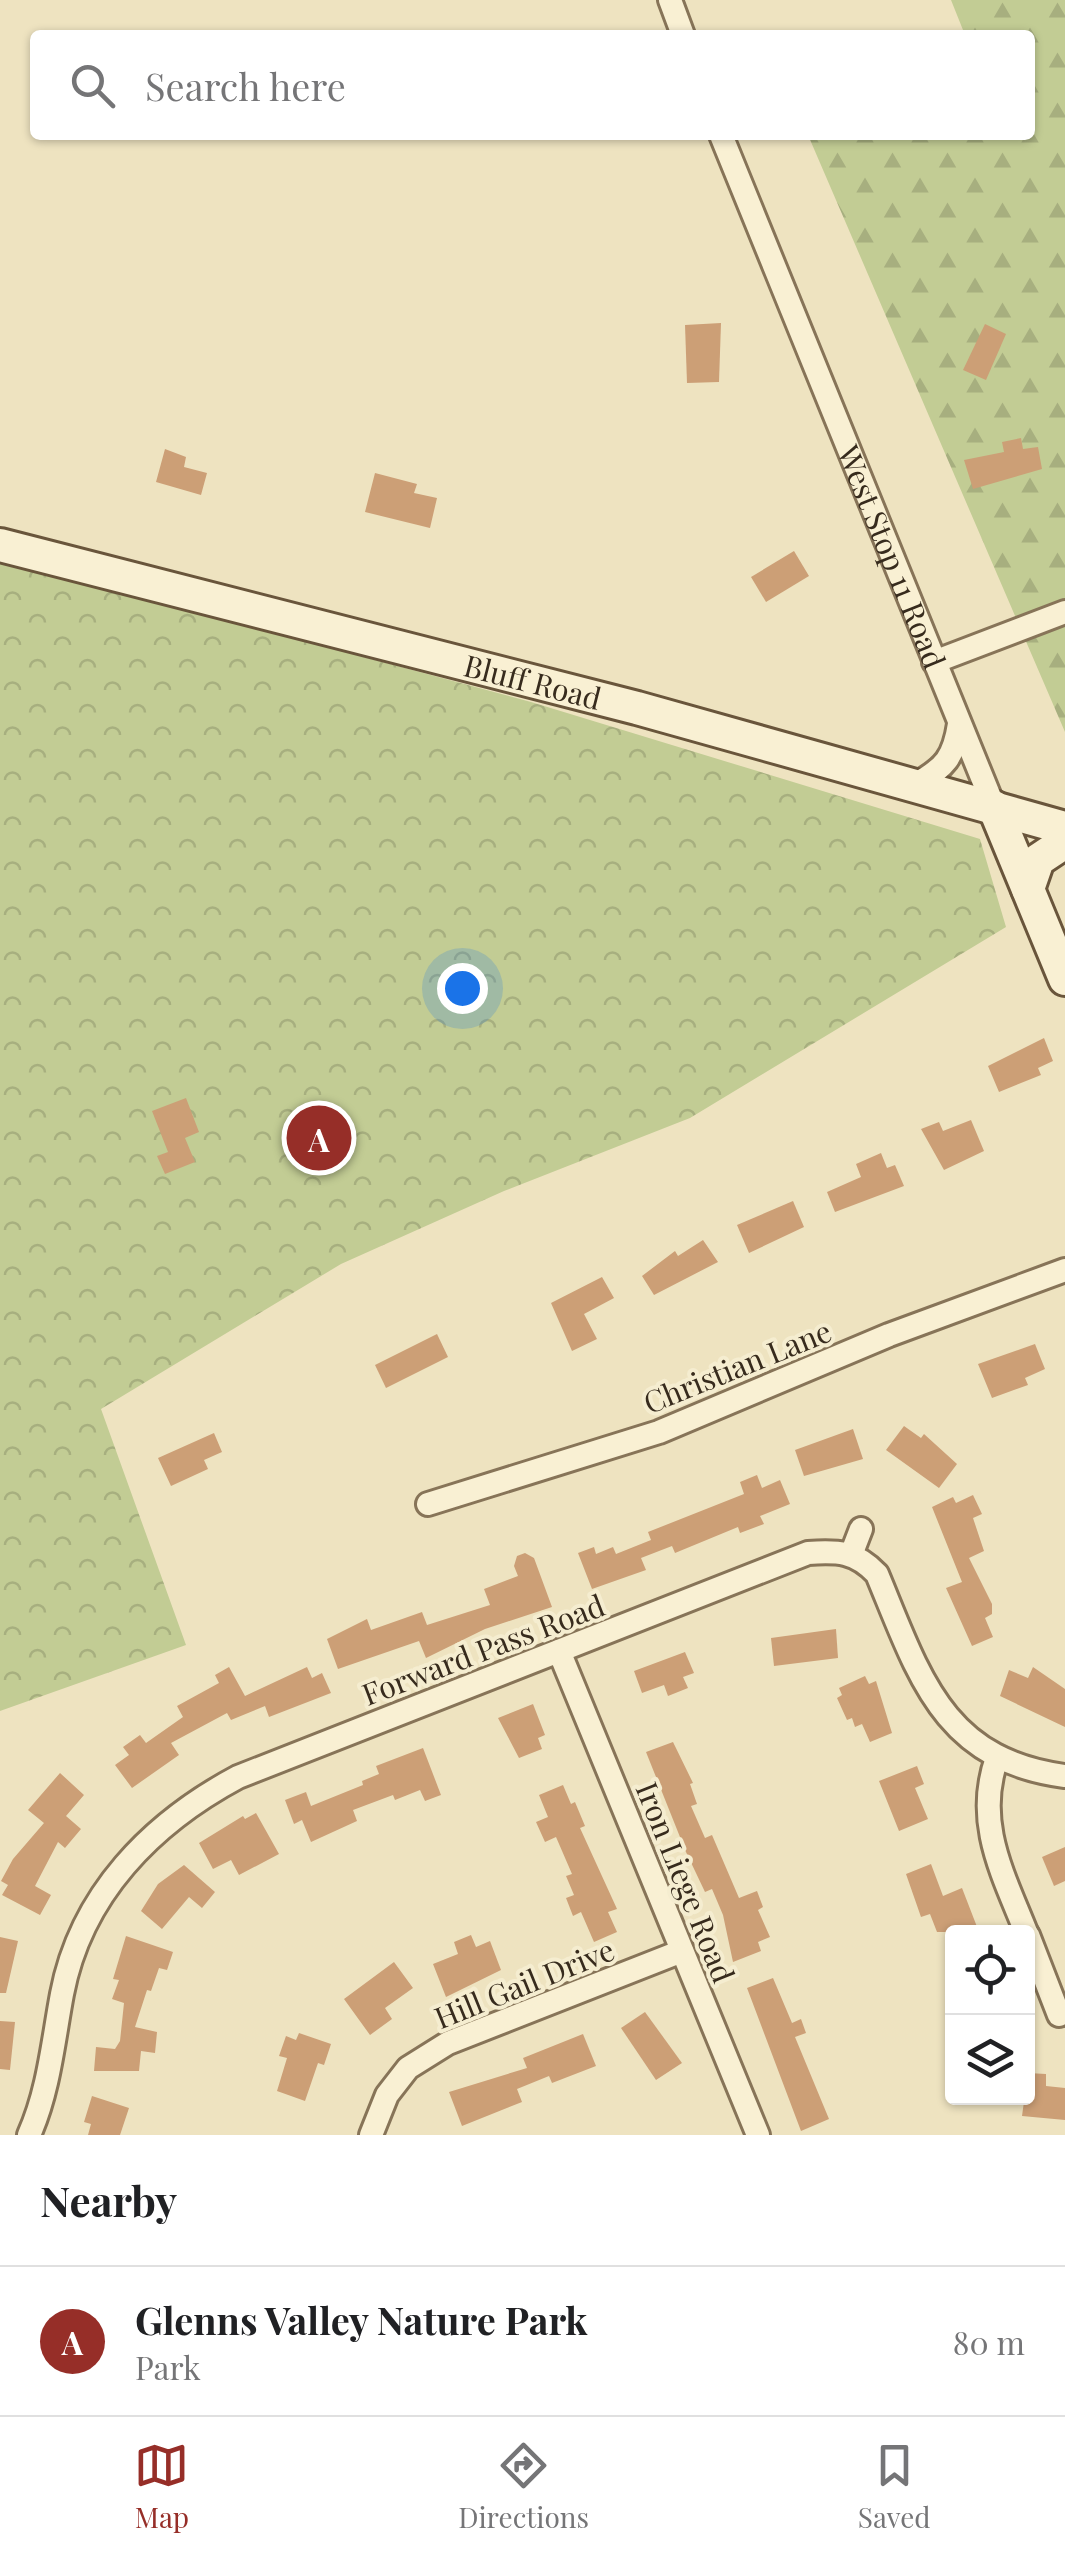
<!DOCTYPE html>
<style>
:root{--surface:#fff;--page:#f6f6f6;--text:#202124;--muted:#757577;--line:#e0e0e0;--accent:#962e28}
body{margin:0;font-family:"Playfair Display",serif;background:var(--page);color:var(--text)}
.controls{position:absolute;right:30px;bottom:30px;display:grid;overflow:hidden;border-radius:10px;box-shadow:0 2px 8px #0004}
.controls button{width:90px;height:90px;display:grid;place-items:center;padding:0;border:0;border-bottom:2px solid var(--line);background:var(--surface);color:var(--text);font:50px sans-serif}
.you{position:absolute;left:462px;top:988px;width:35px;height:35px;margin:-25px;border:8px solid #fff;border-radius:50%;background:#1a73e8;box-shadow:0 0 0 15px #1a73e833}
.badge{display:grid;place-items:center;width:65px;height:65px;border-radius:50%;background:var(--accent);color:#fff;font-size:32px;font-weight:700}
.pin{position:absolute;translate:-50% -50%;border:5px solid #fff;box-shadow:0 2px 10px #0006}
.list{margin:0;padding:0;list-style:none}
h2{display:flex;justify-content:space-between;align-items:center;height:130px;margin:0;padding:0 40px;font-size:42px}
h2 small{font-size:32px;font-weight:400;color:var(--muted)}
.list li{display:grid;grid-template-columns:65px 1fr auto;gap:30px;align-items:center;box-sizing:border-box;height:150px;padding:0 40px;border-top:2px solid var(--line)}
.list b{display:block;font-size:38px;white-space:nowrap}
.list p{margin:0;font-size:32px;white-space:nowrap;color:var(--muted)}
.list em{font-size:32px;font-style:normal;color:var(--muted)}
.icon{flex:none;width:55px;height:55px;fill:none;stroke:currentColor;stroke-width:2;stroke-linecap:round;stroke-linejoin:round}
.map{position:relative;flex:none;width:1065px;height:2135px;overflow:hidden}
.search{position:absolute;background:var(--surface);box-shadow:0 2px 8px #0004;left:30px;right:30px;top:30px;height:110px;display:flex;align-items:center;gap:25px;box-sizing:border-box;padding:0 35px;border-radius:10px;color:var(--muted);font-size:38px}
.sheet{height:280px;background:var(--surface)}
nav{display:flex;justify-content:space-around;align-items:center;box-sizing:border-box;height:140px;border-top:2px solid var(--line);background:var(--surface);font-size:28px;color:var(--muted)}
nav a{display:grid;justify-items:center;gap:5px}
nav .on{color:var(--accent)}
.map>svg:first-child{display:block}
.forest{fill:url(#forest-firs)}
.park{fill:url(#park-crowns)}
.building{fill:#cc9f76}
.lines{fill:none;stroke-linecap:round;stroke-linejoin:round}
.minor-casing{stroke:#877458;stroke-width:28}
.secondary-casing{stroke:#69553b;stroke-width:38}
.minor{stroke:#f9f0d3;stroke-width:22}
.secondary{stroke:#f9f0d3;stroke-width:32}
.labels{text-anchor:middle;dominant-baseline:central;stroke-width:8;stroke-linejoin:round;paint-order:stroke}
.street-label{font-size:30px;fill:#372b1d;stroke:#f5edd0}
</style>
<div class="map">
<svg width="1065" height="2135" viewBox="0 0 1065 2135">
<defs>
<pattern id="forest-firs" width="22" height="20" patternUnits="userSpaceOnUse" patternTransform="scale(2.5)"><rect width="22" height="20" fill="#c2cc94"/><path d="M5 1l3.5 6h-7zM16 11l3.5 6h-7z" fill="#a7af7f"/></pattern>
<pattern id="park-crowns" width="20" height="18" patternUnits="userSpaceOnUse" patternTransform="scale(2.5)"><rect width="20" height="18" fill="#c2cc94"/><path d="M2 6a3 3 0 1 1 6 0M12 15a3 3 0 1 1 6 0" fill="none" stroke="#a7af7f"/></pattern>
</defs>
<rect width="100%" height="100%" fill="#eee3c0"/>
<path class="forest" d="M951,0H1065V732L808,135H1030V35H965Z"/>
<path class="park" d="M0,559L531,702L980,839L1006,927L690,1118L504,1191L341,1264L101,1409L186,1645L0,1711Z"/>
<g class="building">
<path d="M721,323L719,382L687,383L685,325Z"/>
<path d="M985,324L1006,334L986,380L963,370Z"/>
<path d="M1021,438L1023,449L1038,447L1042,469L973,489L964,460L1004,452L1002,442Z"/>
<path d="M165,449L186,457L184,467L207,473L201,495L156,482Z"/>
<path d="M375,473L417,484L414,493L437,498L430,528L365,512Z"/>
<path d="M794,551L809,576L766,602L751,577Z"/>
<path d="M1044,1038L1053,1061L1038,1068L1041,1075L999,1092L988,1066Z"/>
<path d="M186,1098L199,1132L185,1138L195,1162L165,1174L157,1156L168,1152L152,1111Z"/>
<path d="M971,1120L984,1151L944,1170L921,1129L939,1122L943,1131Z"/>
<path d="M881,1153L887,1168L895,1165L904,1186L835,1212L827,1192L861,1177L856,1164Z"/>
<path d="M793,1201L804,1227L749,1253L737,1225Z"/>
<path d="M703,1240L718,1262L654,1295L642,1276L675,1251L678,1256Z"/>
<path d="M602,1277L614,1298L584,1314L597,1339L572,1351L551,1303Z"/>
<path d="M437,1334L448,1357L386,1388L375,1365Z"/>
<path d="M1035,1344L1045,1369L1025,1378L1028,1385L992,1398L978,1364Z"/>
<path d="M904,1426L921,1438L924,1434L957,1464L939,1488L886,1450Z"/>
<path d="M853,1429L863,1459L804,1476L795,1450Z"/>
<path d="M214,1433L222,1452L204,1460L208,1469L171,1486L158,1458Z"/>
<path d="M757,1475L762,1488L780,1480L790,1504L760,1516L764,1524L740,1533L738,1527L675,1553L672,1546L641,1558L646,1570L592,1589L578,1553L594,1547L596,1554L613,1547L616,1554L651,1540L648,1532L744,1494L740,1482Z"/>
<path d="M973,1495L982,1514L973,1518L984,1551L969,1558L992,1604V1614L985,1618L993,1637L972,1646L946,1588L962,1582L932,1507L953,1497L956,1503Z"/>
<path d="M525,1553L534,1558L552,1607L485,1629L426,1658L419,1641L338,1669L327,1639L367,1619L371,1630L422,1612L427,1625L490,1605L484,1589L518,1576L514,1566L517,1556Z"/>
<path d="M836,1629L838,1658L774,1666L771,1638Z"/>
<path d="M685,1652L694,1673L683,1677L688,1688L668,1696L664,1685L642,1693L634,1671Z"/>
<path d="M229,1667L245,1696L307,1667L312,1678L322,1673L331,1693L269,1717L265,1706L231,1720L227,1713L171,1743L179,1755L132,1788L115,1765L129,1755L123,1747L140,1735L146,1743L183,1717L177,1706L219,1683L215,1675Z"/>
<path d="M1033,1667L1065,1689V1727L1000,1696L1009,1670L1028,1678Z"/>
<path d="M865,1676L869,1684L876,1681L892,1733L870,1742L862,1724L855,1727L852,1718L847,1720L837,1698L842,1695L839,1688Z"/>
<path d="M533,1704L545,1735L538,1738L542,1749L519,1758L498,1718Z"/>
<path d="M673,1742L693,1783L690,1784L697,1804L691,1806L705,1838L712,1835L739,1898L757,1891L763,1907L758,1910L770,1937L758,1942L761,1951L733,1962L723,1915L712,1889L705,1892L686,1852L646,1752Z"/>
<path d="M423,1748L441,1795L425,1801L420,1790L395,1800L393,1795L353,1810L357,1821L311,1842L302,1820L294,1824L285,1800L306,1792L311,1806L363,1785L362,1781L379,1774L376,1766Z"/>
<path d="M917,1766L924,1784L915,1788L928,1819L899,1831L879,1781Z"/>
<path d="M60,1773L84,1795L66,1816L81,1829L65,1848L58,1842L35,1886L51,1895L40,1915L2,1895L8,1885L1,1881L13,1859L44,1823L28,1810Z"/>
<path d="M563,1785L571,1804L575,1802L585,1826L580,1828L617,1909L608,1912L617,1932L594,1942L581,1912L573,1916L566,1898L574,1895L566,1876L572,1874L556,1837L545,1842L536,1822L548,1817L539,1795Z"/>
<path d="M256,1813L279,1854L239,1875L231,1860L213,1869L199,1843L243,1816L245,1819Z"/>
<path d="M1065,1847V1881L1054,1886L1042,1857Z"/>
<path d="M931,1864L943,1896L962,1888L979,1932H937L930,1914L921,1917L906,1874Z"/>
<path d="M184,1865L215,1892L202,1908L189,1897L162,1929L141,1911L158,1884Z"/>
<path d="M471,1935L476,1947L490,1941L501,1970L446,1997L433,1964L458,1954L454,1942Z"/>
<path d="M126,1936L173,1952L167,1970L159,1968L151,1991L147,1990L135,2027L157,2032L155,2053L141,2051L139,2071H94L96,2047L115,2049L120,2041L124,2003L112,1999L119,1980L113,1979Z"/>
<path d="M0,1937L18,1941L6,1993H0Z"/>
<path d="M394,1962L413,1988L385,2008L392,2019L370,2035L344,1999Z"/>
<path d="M773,1978L792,2023L801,2019L806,2033L795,2037L829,2119L801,2131L747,1988Z"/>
<path d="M645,2012L682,2063L656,2080L621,2028Z"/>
<path d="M0,2021L15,2022L10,2070L0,2069Z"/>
<path d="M299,2033L331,2044L324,2065L318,2063L305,2101L277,2091L287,2058L279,2056L286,2036L296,2040Z"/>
<path d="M583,2034L596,2066L552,2083L549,2076L517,2089L522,2102L462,2126L449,2092L527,2068L523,2058Z"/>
<path d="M1028,2073L1046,2074V2086L1065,2088V2120L1022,2116Z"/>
<path d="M92,2096L129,2108L120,2135H88L91,2124L84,2122Z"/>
</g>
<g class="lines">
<defs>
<g id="minor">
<path d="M670,0L683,35"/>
<path id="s1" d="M721,135L994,807"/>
<path d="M934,662L1065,612"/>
<path d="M916,784C945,768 954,757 959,724"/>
<path d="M428,1504L659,1432L889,1335L1065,1270"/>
<path d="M851,1555L861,1529"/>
<path d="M559,1651L758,2135"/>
<path d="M997,1758C974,1822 1003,1874 1026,1932"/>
<path d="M1028,1935L1059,2015"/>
<path d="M29,2135C49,2090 53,2042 62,1994C81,1894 152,1823 238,1777L808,1553C838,1551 855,1551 877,1574C919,1675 942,1760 1065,1776"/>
<path d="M371,2135L387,2095L408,2068L448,2043L682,1951"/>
</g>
<g id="secondary">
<path id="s2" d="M0,545L637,708L1065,828"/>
<path d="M994,807L1065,979"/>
<path d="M1028,889L1038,860L1065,842"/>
</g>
</defs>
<use href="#minor" class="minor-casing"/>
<use href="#secondary" class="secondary-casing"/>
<use href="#minor" class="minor"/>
<use href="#secondary" class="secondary"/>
</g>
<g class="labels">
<g class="street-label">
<text stroke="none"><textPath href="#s1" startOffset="455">West Stop 11 Road</textPath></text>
<text stroke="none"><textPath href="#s2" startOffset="550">Bluff Road</textPath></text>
<text transform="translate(737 1366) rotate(-22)">Christian Lane</text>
<text transform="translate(483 1649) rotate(-21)">Forward Pass Road</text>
<text transform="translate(686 1882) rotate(68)">Iron Liege Road</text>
<text transform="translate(524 1983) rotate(-22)">Hill Gail Drive</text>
</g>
</g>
</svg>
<div class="controls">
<button><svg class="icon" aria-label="locate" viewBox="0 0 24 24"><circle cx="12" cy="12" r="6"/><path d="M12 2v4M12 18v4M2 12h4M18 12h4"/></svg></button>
<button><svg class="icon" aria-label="layers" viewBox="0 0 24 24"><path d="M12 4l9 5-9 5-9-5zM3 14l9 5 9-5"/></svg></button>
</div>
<div class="you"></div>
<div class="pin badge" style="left:319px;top:1138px">A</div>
<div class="search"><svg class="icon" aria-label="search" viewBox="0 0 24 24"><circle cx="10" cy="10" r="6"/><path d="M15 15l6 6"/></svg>Search here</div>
</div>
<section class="sheet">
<h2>Nearby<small></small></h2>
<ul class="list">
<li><span class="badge">A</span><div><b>Glenns Valley Nature Park</b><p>Park</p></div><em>80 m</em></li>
</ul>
</section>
<nav>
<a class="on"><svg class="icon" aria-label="map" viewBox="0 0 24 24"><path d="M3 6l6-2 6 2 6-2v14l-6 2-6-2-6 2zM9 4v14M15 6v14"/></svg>Map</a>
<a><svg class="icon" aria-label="directions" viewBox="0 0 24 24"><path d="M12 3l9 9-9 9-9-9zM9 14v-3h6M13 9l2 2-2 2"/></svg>Directions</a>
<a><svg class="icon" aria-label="saved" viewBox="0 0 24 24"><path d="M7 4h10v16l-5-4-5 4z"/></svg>Saved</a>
</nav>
